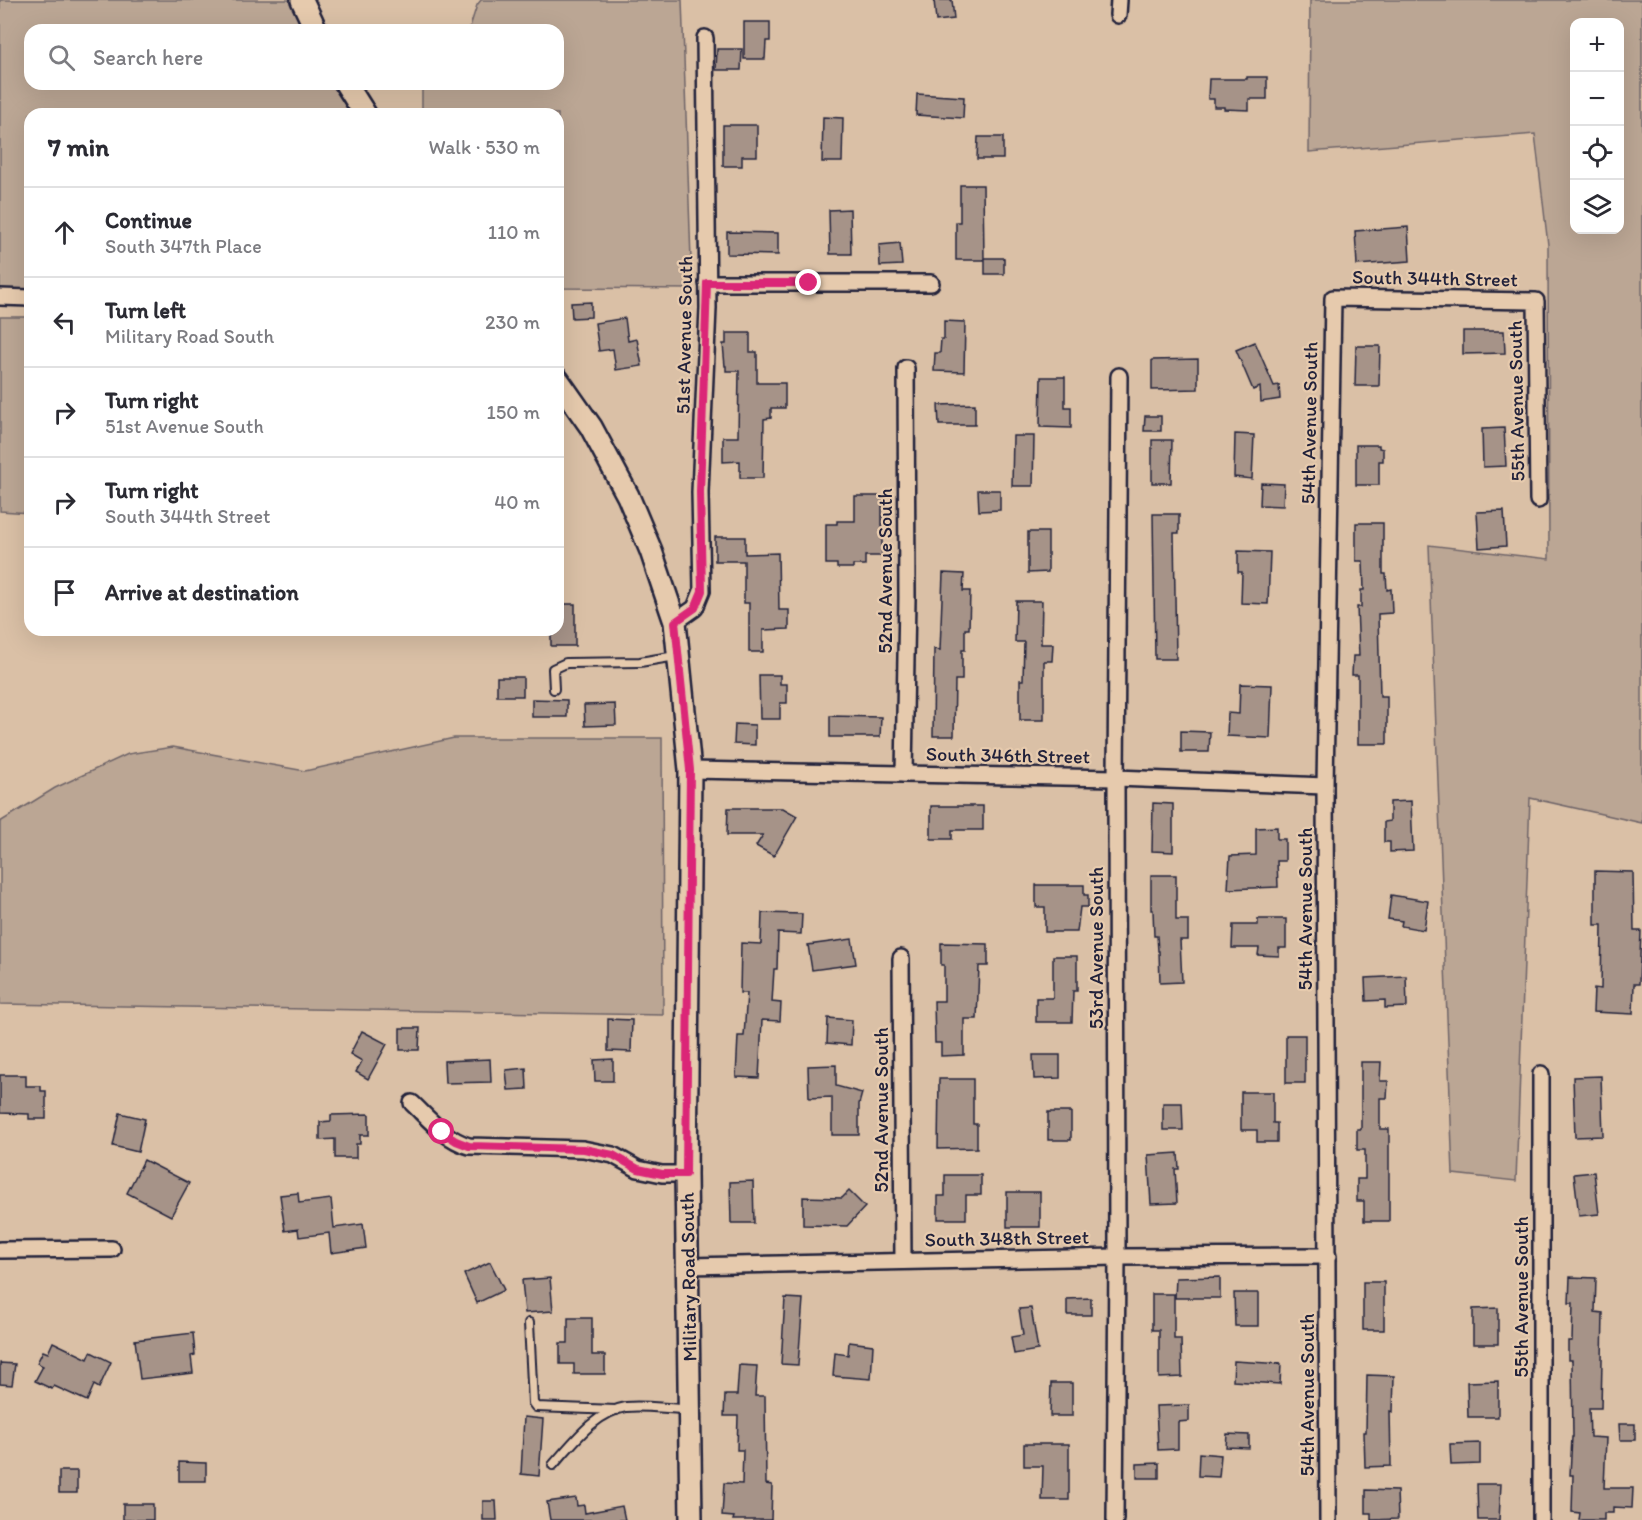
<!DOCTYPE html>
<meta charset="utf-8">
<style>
:root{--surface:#fff;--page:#f2f2f3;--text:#2b2b33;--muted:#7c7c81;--line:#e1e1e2}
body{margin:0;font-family:Itim,sans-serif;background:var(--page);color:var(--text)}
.controls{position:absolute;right:18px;top:18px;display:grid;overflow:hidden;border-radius:12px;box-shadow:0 6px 24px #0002}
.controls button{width:54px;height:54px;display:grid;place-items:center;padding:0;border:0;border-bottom:2px solid var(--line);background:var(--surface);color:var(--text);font:30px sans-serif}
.stop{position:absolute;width:18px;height:18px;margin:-14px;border:4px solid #db2777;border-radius:50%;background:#fff}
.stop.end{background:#db2777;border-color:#fff;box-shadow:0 2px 6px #0008}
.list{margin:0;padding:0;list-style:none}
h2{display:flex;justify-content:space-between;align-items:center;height:78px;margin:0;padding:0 24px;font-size:26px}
h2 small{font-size:20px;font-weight:400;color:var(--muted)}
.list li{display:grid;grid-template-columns:39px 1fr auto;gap:18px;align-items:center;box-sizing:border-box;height:90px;padding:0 24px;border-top:2px solid var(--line)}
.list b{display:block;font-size:22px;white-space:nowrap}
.list p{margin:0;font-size:20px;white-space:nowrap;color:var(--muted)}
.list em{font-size:20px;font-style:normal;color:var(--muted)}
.icon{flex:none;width:33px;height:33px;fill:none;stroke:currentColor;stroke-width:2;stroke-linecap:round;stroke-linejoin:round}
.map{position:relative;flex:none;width:1642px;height:1520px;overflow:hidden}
.search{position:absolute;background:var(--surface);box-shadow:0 6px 24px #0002;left:24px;top:24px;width:540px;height:66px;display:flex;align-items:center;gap:15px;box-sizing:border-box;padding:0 21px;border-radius:18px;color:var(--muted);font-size:22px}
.panel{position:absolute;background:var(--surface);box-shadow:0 6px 24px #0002;left:24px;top:108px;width:540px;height:528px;border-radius:18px}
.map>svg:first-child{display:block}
.green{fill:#bba694;stroke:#6e6468;stroke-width:1.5;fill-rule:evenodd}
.building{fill:#a69388;stroke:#22223b;stroke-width:1.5}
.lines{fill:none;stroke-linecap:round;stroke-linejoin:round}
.service-casing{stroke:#22223b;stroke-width:12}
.minor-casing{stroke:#22223b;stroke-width:20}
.secondary-casing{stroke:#22223b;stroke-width:26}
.service{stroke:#e6caad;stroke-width:8}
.minor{stroke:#e6caad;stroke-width:15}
.secondary{stroke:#e6caad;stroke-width:21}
.route{stroke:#db2777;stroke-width:8}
.labels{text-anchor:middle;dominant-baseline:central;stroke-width:4.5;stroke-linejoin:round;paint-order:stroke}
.street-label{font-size:20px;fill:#22223b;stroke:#e6caad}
</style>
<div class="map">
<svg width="1642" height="1520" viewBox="0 0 1642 1520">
<rect width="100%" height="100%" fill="#dac0a6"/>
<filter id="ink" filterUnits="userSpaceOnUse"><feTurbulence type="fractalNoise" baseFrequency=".0167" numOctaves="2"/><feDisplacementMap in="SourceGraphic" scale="12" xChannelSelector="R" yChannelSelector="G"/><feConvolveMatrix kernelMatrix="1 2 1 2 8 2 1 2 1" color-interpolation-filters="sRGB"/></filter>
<g filter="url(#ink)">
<g class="green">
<path d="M0,0H302L316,30H30V84H346L365,114H30V298L0,297Z"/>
<path d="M481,0H682L692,289L558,288V114H422V84H558V30H469L477,5Z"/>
<path d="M1310,0H1642V823L1530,798L1516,1181L1453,1174L1429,545L1549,559L1548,245L1535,134L1309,152ZM1574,22H1620V230H1574Z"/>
<path d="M0,317H30V513L0,511Z"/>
<path d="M454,738H662L663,1015L0,1004V822L55,788L128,754L173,747L305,771Z"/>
</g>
<g class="building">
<path d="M934,0H952L954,19L936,21Z"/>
<path d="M744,22H770V41H766L765,59H744Z"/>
<path d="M717,49H742L741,70H716Z"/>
<path d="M1247,77H1267V99H1249V110L1224,109V107H1214V99H1208L1209,79H1247Z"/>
<path d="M917,94L964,97L963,118L916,115Z"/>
<path d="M823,117L843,118L842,162H822Z"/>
<path d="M723,125H757V156H742V166H723Z"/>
<path d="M978,137H1003V159H977Z"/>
<path d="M960,185H983L984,260H956V222H960Z"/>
<path d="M850,209L851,254H830L829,210Z"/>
<path d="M1408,227L1410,261L1357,265L1355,231Z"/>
<path d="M727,232L778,233V255L727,254Z"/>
<path d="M900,243L902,265L880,266L879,245Z"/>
<rect x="985" y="258" width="19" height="16"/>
<path d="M591,302V317L572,318L571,303Z"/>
<path d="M625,318L628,341L637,339L642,366L616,370L613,349L599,351L595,323Z"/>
<path d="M944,321L965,322L964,372L934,371L935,353H940L941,339H944Z"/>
<path d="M1463,331H1504L1505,353L1463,354Z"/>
<path d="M726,333H750V352H757V383H785V408H771V418L764,419L763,478H740V461L723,462V437H738L739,371H726V366H725L723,344H726Z"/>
<path d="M1255,342L1274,386L1279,385L1280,399L1261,402L1260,387L1253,390L1236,350Z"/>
<path d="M1356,346H1380L1379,386H1355Z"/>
<path d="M1198,359V389L1152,390V360Z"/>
<path d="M1041,377H1065V407H1071V428L1040,427Z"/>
<path d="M975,404V425H939L938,405Z"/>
<path d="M1145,416H1161V431H1144Z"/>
<path d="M1504,428L1506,466L1483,467L1482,429Z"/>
<path d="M1235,434L1254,435L1252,479L1234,477Z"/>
<path d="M1013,436H1034L1033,486H1012Z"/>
<path d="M1152,440H1172L1171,483H1152Z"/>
<path d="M1356,445H1379V448L1383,449V461H1379V485H1356Z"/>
<path d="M1261,483L1284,484L1283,506L1260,505Z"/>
<path d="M978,490H1000V510L979,511Z"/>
<path d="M855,496H882V556H865V565H853V568H837V564H826V524H837V521H855Z"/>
<path d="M1504,511L1506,546L1479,548L1477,512Z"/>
<path d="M1153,514H1179V533H1174L1176,659H1155Z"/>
<path d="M1356,523H1383V574H1386L1387,590L1391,589L1392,613L1378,614L1380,696H1387V744H1358V675H1352L1353,656H1359L1357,607H1361V590H1364L1363,561H1356Z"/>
<path d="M1028,532H1048V572L1028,573Z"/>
<path d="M715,537H745V554L778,553L779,610H789V629L763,630V652H749V603H744V561H715Z"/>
<path d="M1238,551L1270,552L1268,604L1241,603L1242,572H1238Z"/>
<path d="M943,573L964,574L963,591H970L969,629H965V650H962V680H955L954,736H933L934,649L940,650Z"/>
<path d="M1016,601H1042L1041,644H1053L1052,661H1044V720H1020V680H1023L1024,642H1015Z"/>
<path d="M558,604H575V646H551V630H558Z"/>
<path d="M759,675H780V684H787V703H780V719H760Z"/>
<rect x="497" y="677" width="26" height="19"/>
<path d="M1240,684L1272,685L1270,738L1227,736L1228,713L1239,714Z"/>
<path d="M532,699L567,700V717H532Z"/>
<path d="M615,704L616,725L585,726L584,705Z"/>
<path d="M830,716L881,717L880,737H830Z"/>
<path d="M735,724L755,725V745L734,744Z"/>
<path d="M1181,731L1210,732L1209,752H1181Z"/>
<path d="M1411,801L1413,851L1390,852V842H1384V822L1390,821V802Z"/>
<path d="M1153,803L1173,804V852L1152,851Z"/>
<path d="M931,806H983V830H952V839H931Z"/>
<path d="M728,808H783L797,816L774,856L756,846L763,835H727Z"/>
<path d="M1277,827V839H1285V861H1277L1278,887L1228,889L1230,856L1256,855V828Z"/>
<path d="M1595,871L1633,872L1634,931H1641L1639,984H1634L1633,1014L1593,1012L1594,988L1601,989L1602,925H1595Z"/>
<path d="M1151,875H1176V920H1188V940H1180L1182,982L1160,983L1159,951H1158L1157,936H1154L1153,910H1151Z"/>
<path d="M1036,885H1084V895H1088V907H1080L1077,932H1045V907H1036Z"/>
<path d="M1391,895L1428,901L1424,930L1401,926L1402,921L1388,919Z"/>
<path d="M762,913L802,914L801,934L778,933L777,969H774L772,1002L781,1003L780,1021L762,1020L759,1078L736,1077L738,1036H744L747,993H740L741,943L761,944Z"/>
<path d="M1258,919H1286V948H1279V956L1258,955L1259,948H1232L1233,925H1258Z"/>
<path d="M852,939L856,964L812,970L808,945Z"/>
<path d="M941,943L988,944V966H979L977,1019H964V1055L941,1056V1043H935L934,1001H944V965H941Z"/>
<path d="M1053,956H1077V991H1073L1072,1022H1036V998H1053Z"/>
<path d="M1406,976L1407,1007L1385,1008V1000L1366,1001L1365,978Z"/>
<path d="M828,1018L852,1020L851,1045L827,1043Z"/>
<path d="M608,1019L632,1020L631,1052L608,1051Z"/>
<path d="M400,1028H420L419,1050H400Z"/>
<path d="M362,1031L387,1044L368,1079L356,1072L362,1061L350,1054Z"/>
<rect x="1286" y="1035" width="19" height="48"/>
<path d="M1033,1055H1060V1078L1034,1079Z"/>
<path d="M490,1059L491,1082L445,1083L444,1061Z"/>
<path d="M613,1059V1081H595L594,1060Z"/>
<path d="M1361,1062H1381L1380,1081H1388L1387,1098H1380V1129H1389V1221H1364V1201H1357V1179H1365V1150H1357V1129H1361Z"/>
<path d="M836,1065V1086L862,1093L859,1104V1135H832V1097L809,1098L808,1066Z"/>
<path d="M526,1068L527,1089L508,1090L506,1070Z"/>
<path d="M0,1075H26V1086H41V1091H46V1119H29V1114L0,1113Z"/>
<path d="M1601,1076L1603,1136L1575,1137L1573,1077Z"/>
<path d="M939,1079H973V1124H977V1148L938,1149Z"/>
<path d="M1241,1092H1273V1123H1277V1142H1257V1130H1241Z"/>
<path d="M1163,1103H1182L1183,1130H1163Z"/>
<rect x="1048" y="1112" width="23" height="28"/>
<path d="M120,1113L145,1119L138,1152L113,1146Z"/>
<path d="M369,1114V1135H360V1144H356V1158H335V1139L320,1140V1122L331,1121V1115Z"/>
<path d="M1178,1153L1179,1169H1175L1177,1203L1151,1204L1148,1155Z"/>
<path d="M144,1160L189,1183L171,1216L127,1193Z"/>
<path d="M1594,1172L1599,1214L1579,1216L1574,1174Z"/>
<path d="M945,1175H981V1195H966V1219H938V1196H945Z"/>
<path d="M753,1181L754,1223H731L730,1182Z"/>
<path d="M849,1191L865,1207L847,1226L803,1225V1197L842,1198Z"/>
<rect x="1007" y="1192" width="33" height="35"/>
<path d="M298,1193L299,1203L331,1199L334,1228L363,1224L366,1248L331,1253L329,1233L299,1237L298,1229L285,1231L280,1195Z"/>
<path d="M490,1262L504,1290L477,1303L464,1274Z"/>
<path d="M1220,1277V1298H1175L1176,1278Z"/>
<path d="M1570,1277L1596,1278L1595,1312L1603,1313L1601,1408H1589L1590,1437L1606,1438L1604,1488H1633L1632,1508L1613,1507V1513H1604V1520H1579L1580,1513L1572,1512L1573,1475H1570L1572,1437H1573L1572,1360H1568V1341H1572L1573,1303H1569Z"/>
<path d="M550,1278L553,1311L525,1313L522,1280Z"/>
<rect x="1363" y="1282" width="21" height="48"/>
<path d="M1234,1293H1258V1326H1235Z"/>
<path d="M1152,1294H1174V1339H1181L1182,1377L1159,1378V1330H1152Z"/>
<path d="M785,1298L803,1299L798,1365L781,1364Z"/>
<path d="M1091,1298V1315H1067V1299Z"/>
<path d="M1031,1308L1038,1350L1014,1354L1011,1337L1023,1335L1019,1309Z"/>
<path d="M1498,1308V1344H1473V1309Z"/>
<path d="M568,1318H592V1355H605V1374H574V1364H560V1343H568Z"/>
<path d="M193,1333L195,1355L191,1356L193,1373L140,1379L135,1340Z"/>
<path d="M53,1342L88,1359L91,1352L111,1362L99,1388L94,1385L87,1401L54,1386L52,1389L35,1381L43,1366L37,1363L43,1351L48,1353Z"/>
<path d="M849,1342L873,1345L871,1379L833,1376L835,1353L848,1355Z"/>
<path d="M1234,1361L1281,1364L1280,1384L1233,1381Z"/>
<path d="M0,1363L15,1364L12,1385L0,1384Z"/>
<path d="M739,1365L757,1366L755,1396H765L766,1484L772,1485L771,1520H733L734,1517L722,1516L724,1483L742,1484L743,1450H737L738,1416H724L725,1395H737Z"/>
<path d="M1367,1375L1394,1376L1393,1412L1390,1411L1391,1466L1365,1467L1364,1432H1366Z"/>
<path d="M1498,1381V1417H1468L1467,1382Z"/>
<path d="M1051,1383H1072V1416H1050Z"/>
<path d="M1189,1405V1421L1178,1422V1449L1158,1450L1156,1406Z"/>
<path d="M524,1417L543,1419L539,1476L521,1474Z"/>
<path d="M1619,1424H1635V1440H1620Z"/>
<path d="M1227,1434L1249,1435V1448L1226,1447Z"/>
<path d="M1480,1443V1464L1451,1465L1450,1444Z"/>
<path d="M1024,1444H1069V1500H1042L1043,1466H1024Z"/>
<path d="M1199,1453L1221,1455L1219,1477L1198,1476Z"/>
<path d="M179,1462L206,1463V1481H179Z"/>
<path d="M1159,1463V1478H1137V1464Z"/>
<rect x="59" y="1471" width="18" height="22"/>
<path d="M1477,1484H1501L1499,1520H1478Z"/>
<path d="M1366,1490L1397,1491L1398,1519L1371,1520V1513H1366Z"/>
<path d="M576,1498L577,1506L584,1505L585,1513L622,1506L625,1520H550L547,1502Z"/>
<path d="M483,1501H496L497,1520H483Z"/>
<rect x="123" y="1504" width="30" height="16"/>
</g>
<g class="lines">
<defs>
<g id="service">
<path d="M554,689L553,669L566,663L640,662L676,656"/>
<path d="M529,1323L533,1403L536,1407L616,1410"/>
<path d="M553,1465C573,1443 595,1412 626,1407C646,1405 668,1409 688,1409"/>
</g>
<g id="minor">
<path d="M1118,15L1119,0"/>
<path d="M707,283H931"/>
<path d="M0,297L30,298"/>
<path d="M675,622L695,608L702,591L700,492L708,308L705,38"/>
<path d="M690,770L1116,778L1325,786"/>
<path d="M904,774L907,598L906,368"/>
<path d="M901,958L903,1261"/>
<path d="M1541,1074V1520"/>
<path d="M412,1103C429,1119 445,1139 469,1146L583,1149L613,1155L638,1169L662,1174H686"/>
<path d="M0,1250L112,1249"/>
<path d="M688,1266L1117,1257L1328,1256"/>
<path d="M1115,1520L1117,1257L1116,778L1119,376"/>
<path d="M1328,1520L1325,786L1333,298L1536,301L1538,500"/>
</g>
<g id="secondary">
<path d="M302,0L316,30"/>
<path d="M346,84L365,114"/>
<path d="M558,380L591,427L628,496L651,551L675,622L690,770L686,1174L691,1520"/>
</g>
</defs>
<use href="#service" class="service-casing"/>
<use href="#minor" class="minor-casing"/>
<use href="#secondary" class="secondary-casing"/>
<use href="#service" class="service"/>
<use href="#minor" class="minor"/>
<use href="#secondary" class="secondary"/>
</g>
</g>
<g class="lines" filter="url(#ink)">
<path class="route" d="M442,1132L456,1141L469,1146L584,1149L613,1155L638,1169L662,1174H686L690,770L675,622L695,608L702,591L700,492L707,283H809"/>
</g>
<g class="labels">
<g class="street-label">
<text transform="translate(1435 278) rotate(1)">South 344th Street</text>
<text transform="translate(684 335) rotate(-89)">51st Avenue South</text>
<text transform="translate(1516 401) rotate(-91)">55th Avenue South</text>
<text transform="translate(1309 423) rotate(-89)">54th Avenue South</text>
<text transform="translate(885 571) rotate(-90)">52nd Avenue South</text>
<text transform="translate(1008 755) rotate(1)">South 346th Street</text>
<text transform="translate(1305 909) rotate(-90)">54th Avenue South</text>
<text transform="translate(1096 948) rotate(-90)">53rd Avenue South</text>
<text transform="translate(881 1110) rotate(-90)">52nd Avenue South</text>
<text transform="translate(1007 1238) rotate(-1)">South 348th Street</text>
<text transform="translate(688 1277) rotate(-91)">Military Road South</text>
<text transform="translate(1521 1297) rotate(-90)">55th Avenue South</text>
<text transform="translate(1307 1395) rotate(-90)">54th Avenue South</text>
</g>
</g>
</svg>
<div class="controls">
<button>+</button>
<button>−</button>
<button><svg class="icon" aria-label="locate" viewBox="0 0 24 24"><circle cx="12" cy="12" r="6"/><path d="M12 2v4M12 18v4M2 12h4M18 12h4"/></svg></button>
<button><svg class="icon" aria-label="layers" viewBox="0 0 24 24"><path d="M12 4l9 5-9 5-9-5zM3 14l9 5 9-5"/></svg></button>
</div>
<div class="stop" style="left:442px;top:1132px"></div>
<div class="stop end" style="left:809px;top:283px"></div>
<div class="search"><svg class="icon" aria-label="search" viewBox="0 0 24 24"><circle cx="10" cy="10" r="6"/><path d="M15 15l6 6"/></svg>Search here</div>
<section class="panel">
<h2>7 min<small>Walk · 530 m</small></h2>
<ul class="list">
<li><svg class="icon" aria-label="ahead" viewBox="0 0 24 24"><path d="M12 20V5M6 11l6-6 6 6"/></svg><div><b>Continue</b><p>South 347th Place</p></div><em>110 m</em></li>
<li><svg class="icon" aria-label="left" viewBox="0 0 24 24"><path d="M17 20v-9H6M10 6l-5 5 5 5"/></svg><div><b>Turn left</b><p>Military Road South</p></div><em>230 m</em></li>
<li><svg class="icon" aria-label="right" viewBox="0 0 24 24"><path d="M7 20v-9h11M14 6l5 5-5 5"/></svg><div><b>Turn right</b><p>51st Avenue South</p></div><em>150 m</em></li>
<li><svg class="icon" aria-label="right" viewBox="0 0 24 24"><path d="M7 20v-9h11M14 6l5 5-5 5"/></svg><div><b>Turn right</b><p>South 344th Street</p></div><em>40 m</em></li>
<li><svg class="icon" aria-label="arrive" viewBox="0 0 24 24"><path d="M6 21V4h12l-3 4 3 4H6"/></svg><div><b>Arrive at destination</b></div></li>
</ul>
</section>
</div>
